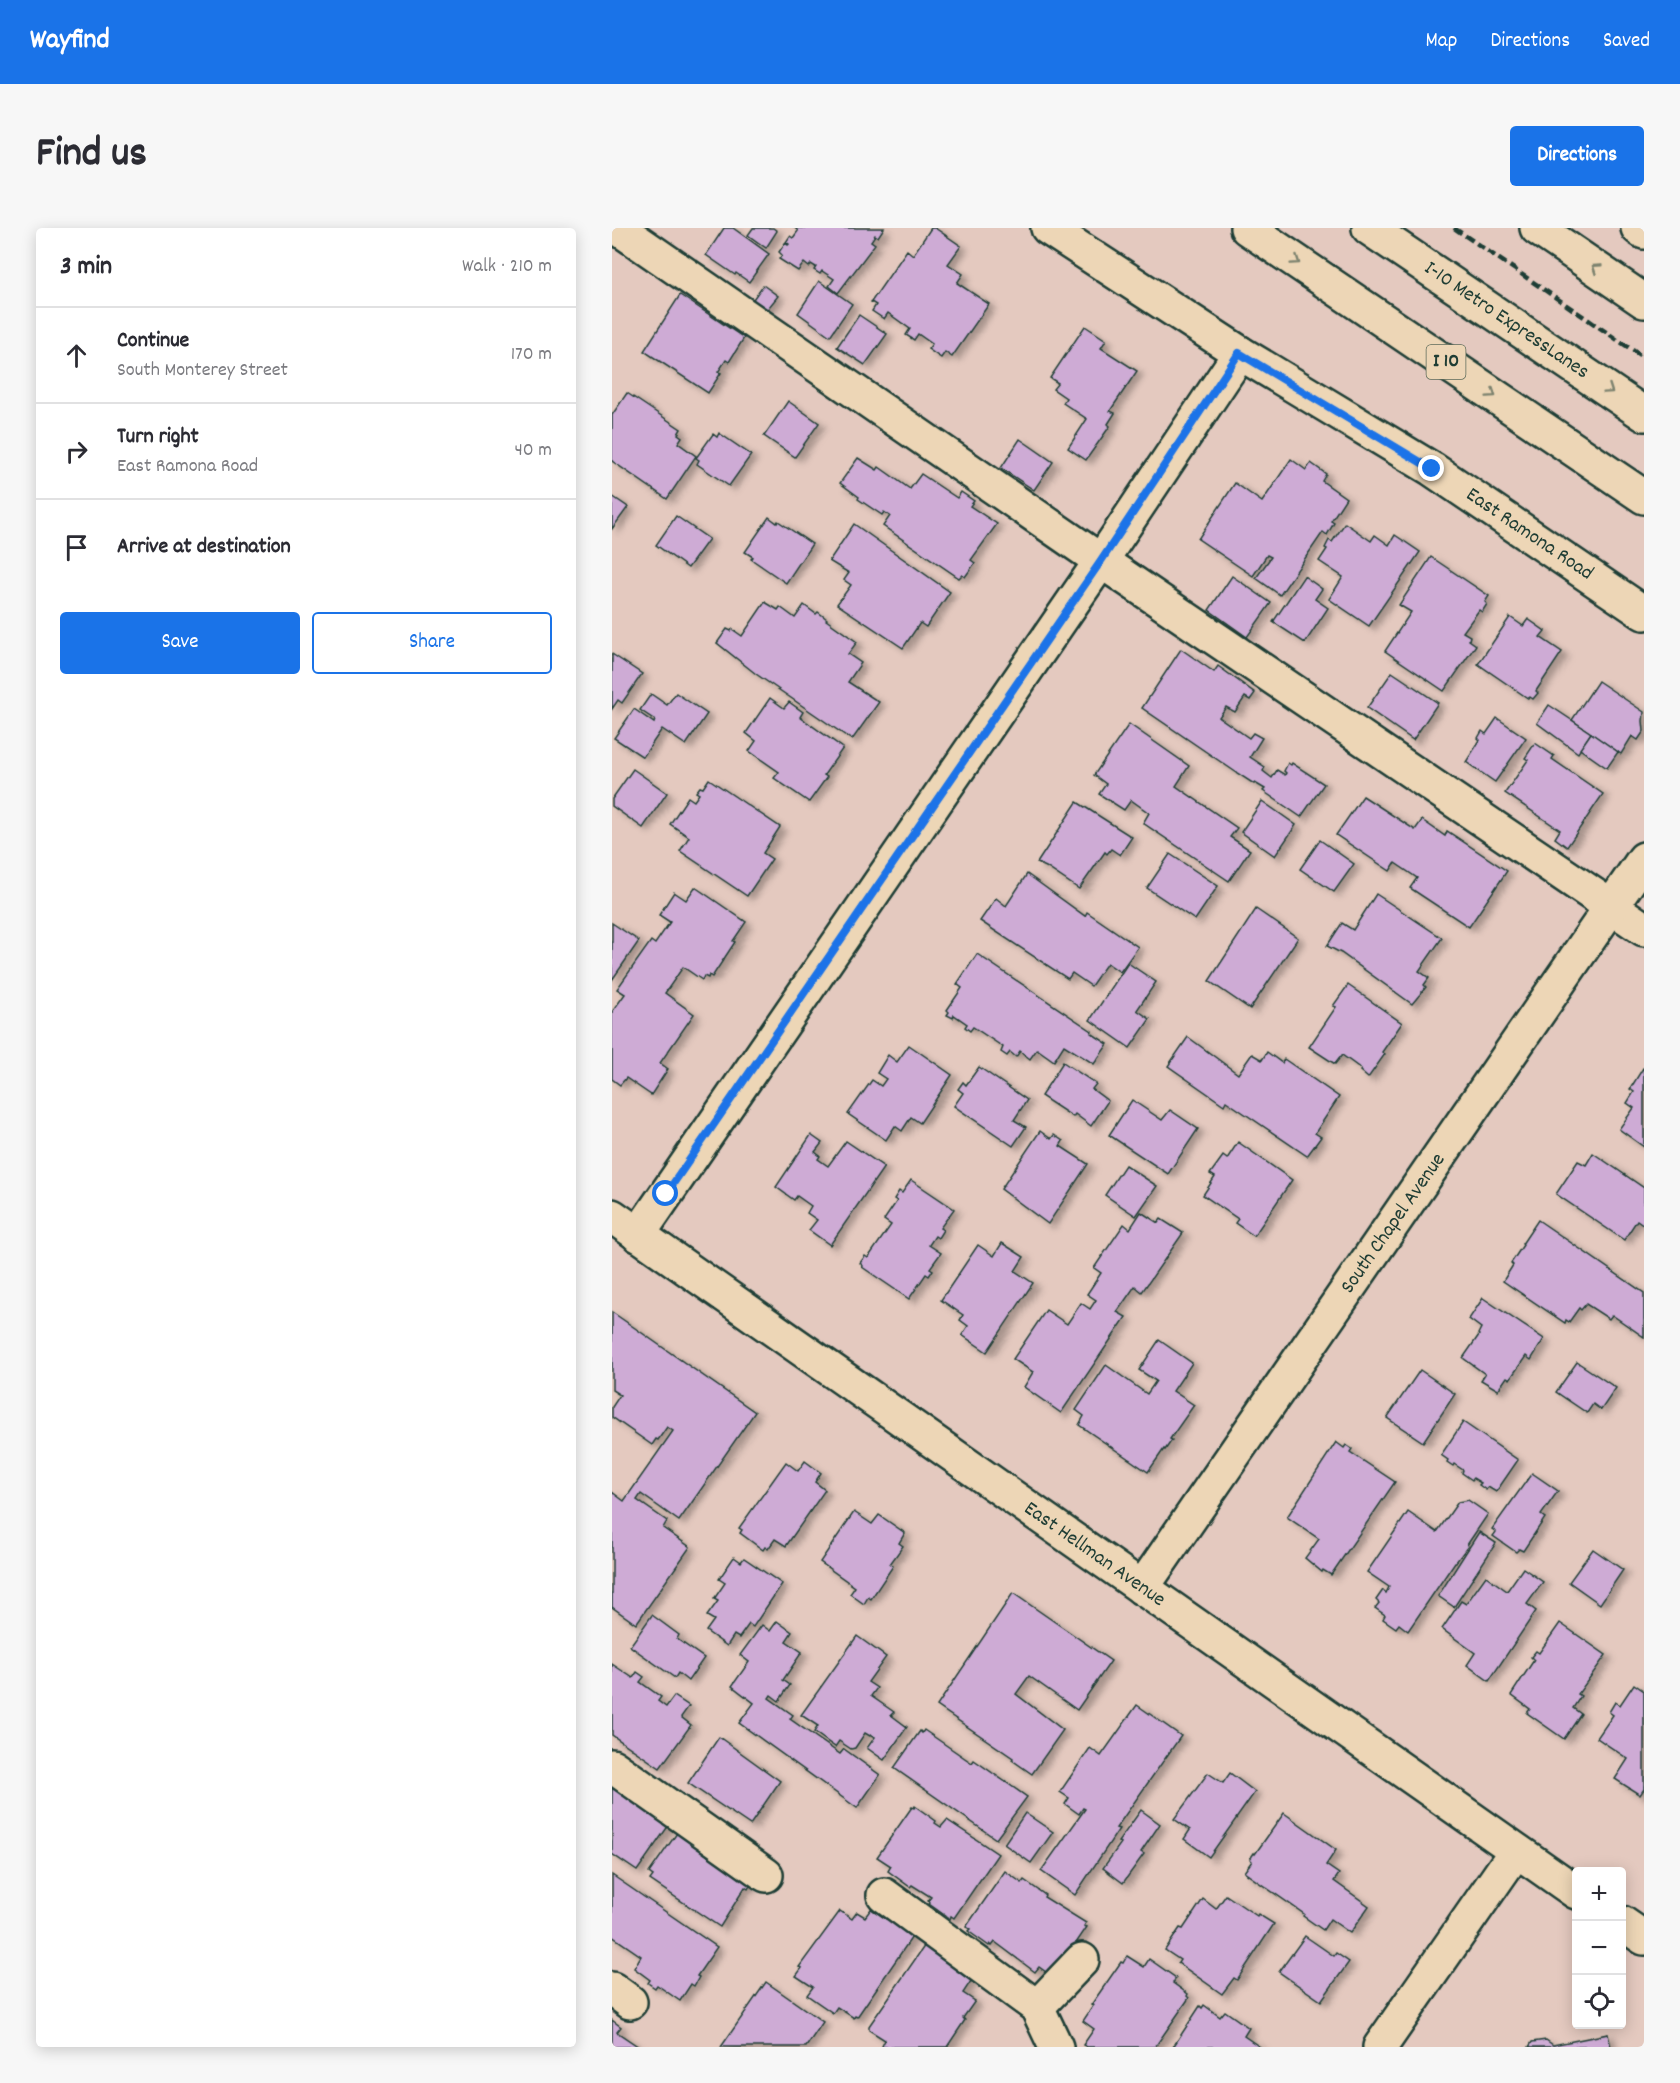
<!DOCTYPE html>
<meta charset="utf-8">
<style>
:root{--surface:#fff;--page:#f7f7f7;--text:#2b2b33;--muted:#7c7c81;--line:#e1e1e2;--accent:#1a73e8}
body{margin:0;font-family:Dekko,sans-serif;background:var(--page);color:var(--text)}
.controls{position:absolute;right:18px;bottom:18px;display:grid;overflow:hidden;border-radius:6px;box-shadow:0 3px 15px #0003}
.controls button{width:54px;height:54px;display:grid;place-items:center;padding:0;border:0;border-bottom:2px solid var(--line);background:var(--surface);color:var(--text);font:30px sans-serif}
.stop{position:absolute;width:18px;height:18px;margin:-14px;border:4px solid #1a73e8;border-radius:50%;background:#fff}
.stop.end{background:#1a73e8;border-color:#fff;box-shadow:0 2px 6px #0008}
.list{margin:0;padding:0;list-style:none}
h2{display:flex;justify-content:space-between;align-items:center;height:78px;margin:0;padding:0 24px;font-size:26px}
h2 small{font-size:20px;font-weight:400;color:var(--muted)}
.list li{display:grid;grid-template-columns:39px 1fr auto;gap:18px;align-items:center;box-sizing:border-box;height:96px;padding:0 24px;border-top:2px solid var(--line)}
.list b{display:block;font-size:22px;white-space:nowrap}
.list p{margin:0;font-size:20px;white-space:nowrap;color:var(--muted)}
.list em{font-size:20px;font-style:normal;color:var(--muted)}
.actions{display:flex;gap:12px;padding:18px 24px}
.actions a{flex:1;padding:14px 0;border:2px solid var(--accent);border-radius:6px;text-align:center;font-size:21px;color:var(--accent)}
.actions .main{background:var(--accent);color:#fff}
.icon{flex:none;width:33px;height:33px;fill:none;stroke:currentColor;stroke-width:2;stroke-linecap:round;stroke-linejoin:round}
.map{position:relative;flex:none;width:1032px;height:1819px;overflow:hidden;border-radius:6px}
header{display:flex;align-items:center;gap:36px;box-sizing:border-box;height:84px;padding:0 30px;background:var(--accent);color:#fff}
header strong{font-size:28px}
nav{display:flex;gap:33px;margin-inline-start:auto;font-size:21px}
.intro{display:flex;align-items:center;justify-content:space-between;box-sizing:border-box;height:144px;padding:0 36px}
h1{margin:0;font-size:42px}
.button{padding:15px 27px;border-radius:6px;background:var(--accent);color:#fff;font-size:21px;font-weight:700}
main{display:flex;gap:36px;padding:0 36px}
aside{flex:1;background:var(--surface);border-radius:6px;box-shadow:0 3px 15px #0003}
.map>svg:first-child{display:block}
.building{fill:#ceabd5;stroke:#1f3d34;stroke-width:1.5;filter:url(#shadow)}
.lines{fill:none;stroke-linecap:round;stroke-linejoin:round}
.minor-casing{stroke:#1f3d34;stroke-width:38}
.highway-casing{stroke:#1f3d34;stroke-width:38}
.minor{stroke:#edd6b6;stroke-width:33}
.highway{stroke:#edd6b6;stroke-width:33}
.rail{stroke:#1f3d34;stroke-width:4.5;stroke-dasharray:9 4.5;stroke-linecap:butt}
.oneway{stroke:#7c826e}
.route{stroke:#1a73e8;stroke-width:8}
.labels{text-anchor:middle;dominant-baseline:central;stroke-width:4.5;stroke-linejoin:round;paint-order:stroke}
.shield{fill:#edd6b6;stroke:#5d6b5b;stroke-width:1.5}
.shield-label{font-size:20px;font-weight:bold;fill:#1f3d34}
.street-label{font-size:21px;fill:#1f3d34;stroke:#edd6b6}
</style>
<header>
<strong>Wayfind</strong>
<nav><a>Map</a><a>Directions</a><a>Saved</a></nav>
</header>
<div class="intro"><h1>Find us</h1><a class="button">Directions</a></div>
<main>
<aside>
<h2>3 min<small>Walk · 210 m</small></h2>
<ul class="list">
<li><svg class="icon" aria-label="ahead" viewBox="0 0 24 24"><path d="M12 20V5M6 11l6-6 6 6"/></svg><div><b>Continue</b><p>South Monterey Street</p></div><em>170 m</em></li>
<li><svg class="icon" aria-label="right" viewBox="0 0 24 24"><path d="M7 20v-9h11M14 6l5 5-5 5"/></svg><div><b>Turn right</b><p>East Ramona Road</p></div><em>40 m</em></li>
<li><svg class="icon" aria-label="arrive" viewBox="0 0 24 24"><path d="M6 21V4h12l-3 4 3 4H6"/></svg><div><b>Arrive at destination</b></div></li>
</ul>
<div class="actions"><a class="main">Save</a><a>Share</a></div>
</aside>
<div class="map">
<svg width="1032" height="1819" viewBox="0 0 1032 1819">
<defs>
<filter id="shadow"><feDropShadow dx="6" dy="4" stdDeviation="3" flood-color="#0004"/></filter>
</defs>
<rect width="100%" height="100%" fill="#e4c9bf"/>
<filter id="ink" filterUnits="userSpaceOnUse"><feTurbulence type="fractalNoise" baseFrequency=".0167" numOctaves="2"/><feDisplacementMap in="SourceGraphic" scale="12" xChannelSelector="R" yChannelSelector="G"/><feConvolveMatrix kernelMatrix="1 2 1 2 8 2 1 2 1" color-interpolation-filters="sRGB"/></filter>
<g filter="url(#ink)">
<g class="building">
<path d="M112,0H121L157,26L137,54L124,45L123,47L94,27Z"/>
<path d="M141,0H161L165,3L154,20L136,7Z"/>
<path d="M183,0H272L266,9L263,7L259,13L263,16L226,65L217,58L222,51L210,43L208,46L202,42L204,39L199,36L197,39L192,35L186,43L167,31L170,27L167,24L173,15L176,17L177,16L174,14L178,8L181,10L186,3Z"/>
<path d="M319,0H323L349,18L336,36L351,46L345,55L377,76L340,129L333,124L329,130L316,121L320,116L306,106L302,112L294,107L298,101L276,85L272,91L260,83L264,77L259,74L295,22L301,27Z"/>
<path d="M207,53L240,76L218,108L186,85Z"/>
<path d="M151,57L166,68L153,84L139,74Z"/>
<path d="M68,67L132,110L117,134L114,132L106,144L109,145L96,165L32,123Z"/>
<path d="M247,87L275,106L253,137L225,119Z"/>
<path d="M473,98L494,112L489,120L525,143L498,183L503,185L496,196L498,198L474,232L456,220L475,191L451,175L454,170L441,161L446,155L438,150Z"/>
<path d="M15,165L69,201L66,206L70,209L66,215L84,228L55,271L0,233V187Z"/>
<path d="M176,173L207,195L183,229L152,208Z"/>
<path d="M107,205L139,227L117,258L85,236L87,232L84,230L101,206L105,209Z"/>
<path d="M408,211L441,234L422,262L389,240Z"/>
<path d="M246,230L265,242L267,239L298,261L309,246L345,270L349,264L362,273L358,278L385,296L359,332L363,335L353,349L350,347L347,350L271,298L278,288L272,284L270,287L246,271L247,269L228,255Z"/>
<path d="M679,231L694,242L699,235L714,246L710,253L734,270L719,293L722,295L715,307L711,304L668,367L644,350L659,329L655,327L641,348L586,311L623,255L650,274Z"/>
<path d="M0,268L16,279L0,301Z"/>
<path d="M64,288L97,311L76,340L44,317Z"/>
<path d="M157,289L165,295L166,293L200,316L174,355L139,331L141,329L133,324Z"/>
<path d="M733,295L759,313L763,307L777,317L783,307L808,324L757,398L717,371L731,349L707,333L715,321L713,320L717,312L720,314Z"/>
<path d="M242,296L338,364L314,399L308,395L291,420L225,376L239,357L232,352L237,345L217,333Z"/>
<path d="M819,329L877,368L873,374L875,376L870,384L867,382L851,404L858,408L857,412L864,417L832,463L773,423L799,384L787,377Z"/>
<path d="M620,348L659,375L635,409L597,382Z"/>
<path d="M692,348L710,361L703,371L716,380L693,415L661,394Z"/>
<path d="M153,374L166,382L168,379L183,390L192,377L204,386L206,384L215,391L214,392L245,414L236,426L249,435L236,454L267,474L240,512L144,446L105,415L115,401L119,403L120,401L130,408Z"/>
<path d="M898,389L911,398L916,391L933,403L928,409L950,424L924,463L926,465L921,471L918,469L917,471L866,436Z"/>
<path d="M569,421L602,444L606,438L643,465L638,472L633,469L623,484L614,479L607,489L637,510L641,505L650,510L638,529L653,539L651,543L660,550L665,542L673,547L674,545L672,543L676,535L679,537L680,535L712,556L689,589L651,563L653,561L643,555L642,556L625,545L530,480Z"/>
<path d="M0,426L30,446L10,475L6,472L0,481Z"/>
<path d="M780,444L826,475L801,512L755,480Z"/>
<path d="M986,453L1032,484L1031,493L1032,503L1026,512L1020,508L1009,526L960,492Z"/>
<path d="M64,465L95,486L74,517L50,501L31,529L2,510L22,481L42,495L43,492L28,482L39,466L55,477Z"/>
<path d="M158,470L172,480L177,474L191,484L188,489L231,520L212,547L215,549L197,574L162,550L167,544L137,523L144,513L134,505Z"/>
<path d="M937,477L979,505L966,525L925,495Z"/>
<path d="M885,490L914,510L883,554L854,534L868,512L866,510L870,503L874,506Z"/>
<path d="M517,496L577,538L564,558L625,600L618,609L638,622L617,653L531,595L537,585L519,572L512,582L487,566L494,556L482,547Z"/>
<path d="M979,505L1006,524L995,540L968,521Z"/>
<path d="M923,515L942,528L940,531L991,566L955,619L943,610L948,602L893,565L916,532L913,530Z"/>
<path d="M21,541L55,565L31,600L0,578V571Z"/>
<path d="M97,551L168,599L151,625L160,631L135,668L68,623L77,609L58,596L76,569L82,573L87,566L84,564L88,559L91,560Z"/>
<path d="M751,568L803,602L810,592L833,608L835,603L895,643L857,699L798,660L805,650L783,635L778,643L724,607Z"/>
<path d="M650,573L684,597L663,628L629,604Z"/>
<path d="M465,574L520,609L508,627L499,621L495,626L493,624L467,661L434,639L425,635Z"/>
<path d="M708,612L742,636L722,664L688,641Z"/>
<path d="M558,626L606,658L583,692L535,660Z"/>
<path d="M415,646L473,688L475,684L526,719L508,744L495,735L479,758L460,745L456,751L368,693L384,670L394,678Z"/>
<path d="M83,659L134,694L121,713L123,714L100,749L97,747L96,750L92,748L90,752L71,739L53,765L82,786L48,835L56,841L39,867L14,850L8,857L0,851V784L13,766L5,761L39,713L43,716L58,694L47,687L62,664L74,672Z"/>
<path d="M764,666L830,710L807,743L817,750L812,757L814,759L800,776L729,725L715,718L730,695L741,702Z"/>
<path d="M644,681L686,710L638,781L597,753Z"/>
<path d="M0,695L27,713L0,752Z"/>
<path d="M365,726L480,803L479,805L496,816L482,836L452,817L442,833L425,821L418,831L408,823L404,829L398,824L395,828L389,824L391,819L361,799L358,803L353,799L355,796L342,787L341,790L335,787L337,784L335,782L350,760L345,756Z"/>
<path d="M516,735L544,754L525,782L538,791L518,820L478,792Z"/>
<path d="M736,757L790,795L770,824L773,826L756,850L748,843L749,841L730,827L723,836L697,819L724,779L721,778Z"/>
<path d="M576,809L626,846L640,826L650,832L655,824L670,835L672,831L727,869L703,905L709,909L695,928L614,873L612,877L556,838Z"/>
<path d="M297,817L340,847L308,895L299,889L290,903L283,898L274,912L236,886L260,852L269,858L274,851L265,845L276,827L285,834Z"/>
<path d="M451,834L484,856L480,861L496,873L479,898L463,886L461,889L429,868Z"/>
<path d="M367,839L415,872L402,892L414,899L401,918L342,878L351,865L346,861L351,854L354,857Z"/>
<path d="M1031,840H1032V919L1007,901L1022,880L1015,875L1022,864L1018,861Z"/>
<path d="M520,872L550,892L558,882L586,901L556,946L497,907Z"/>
<path d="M428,903L439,911L442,907L451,913L448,918L476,936L436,996L389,961Z"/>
<path d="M199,907L210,915L203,924L208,928L206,931L216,938L234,913L272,939L218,1017L197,1002L205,992L195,985L199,978L185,968L182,972L164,959Z"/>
<path d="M626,914L680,952L642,1008L623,995L626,991L591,967L603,949L598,946L611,928L615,931Z"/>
<path d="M981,925L1032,960V997L1025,992L1012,1012L944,966L966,933L974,937Z"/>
<path d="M513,937L545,958L524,988L493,967Z"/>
<path d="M299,952L342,981L328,1000L331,1002L326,1010L323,1008L317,1017L329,1025L318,1040L321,1042L317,1048L314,1046L297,1071L250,1039L251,1038L248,1035L253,1028L256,1030L279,997L272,992L285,973L282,971L287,963L290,965Z"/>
<path d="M529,984L546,995L549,991L571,1005L530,1064L523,1058L505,1084L514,1089L449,1185L412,1159L421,1144L401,1131L434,1082L455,1096L469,1075L478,1081L484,1072L475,1066L489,1045L482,1040L512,996L518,1001Z"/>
<path d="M926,992L1032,1065V1109L1000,1087L997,1091L974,1076L969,1082L967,1080L957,1094L954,1092L953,1095L891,1053L901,1037L899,1035L911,1017L910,1016Z"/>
<path d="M390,1015L412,1029L403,1043L421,1055L375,1124L350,1107L356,1098L348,1092L351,1087L329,1072L366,1017L382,1028Z"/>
<path d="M871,1070L932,1111L919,1132L914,1128L898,1151L895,1149L886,1162L869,1152L873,1146L851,1130L867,1107L866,1106L869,1100L857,1091Z"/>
<path d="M0,1084L143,1184L67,1293L29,1266L25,1272L55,1293L51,1300L78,1319L24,1396L0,1379V1264L12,1273L61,1203L55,1199L46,1212L44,1211L40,1217L0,1189V1179L8,1167L0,1162Z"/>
<path d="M547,1112L580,1135L561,1163L582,1177L558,1211L560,1212L553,1222L552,1221L536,1244L467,1197L472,1188L464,1182L494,1137L535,1166L544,1153L527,1142Z"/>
<path d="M965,1134L1004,1160L989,1182L981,1176L975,1185L944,1164Z"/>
<path d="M808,1142L843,1166L811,1214L775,1190Z"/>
<path d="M851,1194L906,1232L884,1264L876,1259L874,1262L867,1257L869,1255L861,1250L860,1252L850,1245L851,1242L842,1236L841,1238L835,1234L836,1232L829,1227Z"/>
<path d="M724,1214L732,1220L734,1217L740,1221L738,1224L783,1254L719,1347L711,1342L710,1344L693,1330L707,1311L675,1289Z"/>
<path d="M193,1233L209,1245L203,1254L213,1262L174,1318L163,1311L156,1321L153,1319L151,1322L128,1305L130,1302L127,1300L174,1234L186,1243Z"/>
<path d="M920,1245L946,1263L929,1287L933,1290L911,1323L907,1321L904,1324L881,1308L884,1304L880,1301Z"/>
<path d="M856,1272L876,1286L855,1317L856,1318L844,1334H843L796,1403L787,1396L784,1400L771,1391L773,1387L763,1380L767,1375L764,1372L771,1362L774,1365L777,1359L755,1344L796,1284L825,1304L846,1274Z"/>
<path d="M242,1284L260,1296L267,1287L293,1305L287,1315L291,1318L278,1336L281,1338L259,1371L256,1369L252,1376L238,1366L243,1359L208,1334Z"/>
<path d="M867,1304L884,1315L842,1379L826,1368Z"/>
<path d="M981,1321L1011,1342L988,1376L957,1354Z"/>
<path d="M122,1329L129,1334L132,1330L170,1356L141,1399L137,1396L127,1410L122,1407L115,1418L94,1403L102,1392L95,1388L106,1373L102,1371L113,1355L107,1351Z"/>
<path d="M911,1340L931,1354L915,1376L924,1383L877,1453L855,1437L863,1425L830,1401L849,1373L854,1376L874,1348L895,1363Z"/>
<path d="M401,1365L499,1433L465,1482L417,1448L404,1466L451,1502L420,1546L400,1532L401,1530L325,1478Z"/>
<path d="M40,1387L67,1407L65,1411L92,1430L76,1453L66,1445L63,1450L18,1418Z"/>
<path d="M165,1393L180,1404L174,1413L190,1424L171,1452L178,1457L167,1473L159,1467L157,1470L181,1487L178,1491L228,1526L232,1521L268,1547L245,1580L127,1495L142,1475L120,1458L137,1434L128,1427L150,1397L158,1403Z"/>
<path d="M948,1395L994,1427L966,1466L969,1468L961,1480L969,1486L952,1511L915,1485L918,1481L899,1467L922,1432L919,1429L924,1423L927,1425Z"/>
<path d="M245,1408L274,1429L256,1454L265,1460L259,1468L282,1484L279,1487L295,1499L272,1532L255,1520L263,1509L259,1507L258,1508L253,1505L243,1520L239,1521L227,1513L223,1519L202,1504L206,1498L189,1487Z"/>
<path d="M0,1436L21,1450L25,1444L32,1449L28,1454L49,1469L46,1473L54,1479L62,1468L77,1478L69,1489L79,1497L48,1540L0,1507Z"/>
<path d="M1022,1456L1032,1463V1561L1028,1567L1003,1551L1016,1531L985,1510L1001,1487L997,1484L1003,1474L1008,1477Z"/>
<path d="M525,1477L569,1508L504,1600L507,1601L463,1667L429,1643L473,1581L471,1580L467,1586L453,1576L457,1570L448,1564L478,1520L489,1528Z"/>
<path d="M312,1502L360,1535L362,1532L415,1569L384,1611L282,1540L308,1503L310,1505Z"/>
<path d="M107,1509L168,1553L138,1597L76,1555Z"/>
<path d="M596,1545L611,1555L618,1545L643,1564L597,1629L572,1611L578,1602L562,1591Z"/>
<path d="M2,1558L57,1597L25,1643L0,1626V1561Z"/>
<path d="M303,1578L324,1593L323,1595L329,1599L335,1592L386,1626L342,1690L339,1688L338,1691L317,1676L318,1675L316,1673L319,1669L300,1657L298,1659L276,1643L279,1638L265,1629L300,1579L302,1580Z"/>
<path d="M529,1582L548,1596L529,1624L532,1626L511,1655L491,1640L509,1615L506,1614Z"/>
<path d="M413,1585L441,1604L419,1635L392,1616Z"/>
<path d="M672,1585L724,1622L714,1637L727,1646L722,1653L757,1678L738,1705L718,1691L711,1702L691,1688L692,1686L632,1644L640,1633L638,1631L642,1625L643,1626Z"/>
<path d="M65,1605L85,1618L86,1615L140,1654L136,1661L133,1659L108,1699L38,1652L41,1648L37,1645Z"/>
<path d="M393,1643L410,1655L412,1652L433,1667L432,1669L474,1695L472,1698L475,1699L441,1749L427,1739L423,1744L383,1714L380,1718L378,1716L377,1718L356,1703L358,1701L354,1699Z"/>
<path d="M0,1647L105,1719L85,1748L87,1749L82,1758L79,1756L68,1773L45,1757L43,1760L36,1755L38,1752L22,1740L29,1728L0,1708Z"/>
<path d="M614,1667L645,1688L646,1686L662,1696L625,1752L622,1750L610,1766L566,1735L568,1732L553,1722L568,1700L571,1701L591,1671L604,1681Z"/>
<path d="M259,1681L274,1691L276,1688L302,1706L245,1789L243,1788L242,1790L225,1779L221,1785L195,1767L201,1759L184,1748L190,1740L187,1739L228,1683L240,1691L245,1684L253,1689Z"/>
<path d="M693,1708L722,1728L724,1725L737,1734L709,1773L667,1744Z"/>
<path d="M315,1714L361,1750L351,1765L363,1773L351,1790L353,1792L335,1819H271L270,1818L273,1812L257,1802V1798Z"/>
<path d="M515,1728L532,1739L537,1731L564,1750L561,1755L576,1766L575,1768L577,1770L543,1819H475L471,1817L482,1801L471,1793L481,1778L479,1777L509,1734L511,1735Z"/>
<path d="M154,1754L211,1794L194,1819H109Z"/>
<path d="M592,1777L608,1789L613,1783L637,1800L632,1808L648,1819H561L588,1778L590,1780Z"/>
<path d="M0,1792L9,1799L5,1804L27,1819H0Z"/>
<path d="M996,1806L999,1819H917L920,1814L934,1812L941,1817Z"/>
</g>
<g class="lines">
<defs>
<g id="minor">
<path d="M6,0L489,333L1032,701"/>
<path d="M436,0L628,125L820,241L1032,385"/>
<path d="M0,988L964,1664"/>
<path d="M26,1007L489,333L628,125"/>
<path d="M530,1360L1032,631"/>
<path d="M0,1538L154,1647"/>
<path d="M272,1667L425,1779L444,1819"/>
<path d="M1010,1695L1032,1710"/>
<path d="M0,1761L18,1774"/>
<path d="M425,1779L470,1732"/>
<path d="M768,1819L904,1623"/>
</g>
<g id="highway">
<path d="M635,0L1032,269"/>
<path d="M757,0L1032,186"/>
<path d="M925,0L1032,73"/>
<path d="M1026,0L1032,4"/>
</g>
</defs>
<use href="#minor" class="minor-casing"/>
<use href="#highway" class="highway-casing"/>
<use href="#minor" class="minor"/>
<use href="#highway" class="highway"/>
<path class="rail" d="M842,0L1032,130"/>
</g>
<defs><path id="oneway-chevron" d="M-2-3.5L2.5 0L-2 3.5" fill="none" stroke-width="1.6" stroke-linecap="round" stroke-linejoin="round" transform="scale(1.5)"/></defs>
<g class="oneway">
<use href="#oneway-chevron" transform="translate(684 33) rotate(34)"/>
<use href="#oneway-chevron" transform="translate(984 40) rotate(-146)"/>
<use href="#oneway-chevron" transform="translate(997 162) rotate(34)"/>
<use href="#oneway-chevron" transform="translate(880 166) rotate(34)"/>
</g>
</g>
<g class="lines" filter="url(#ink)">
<path class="route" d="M54,966L489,333L627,125L820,241"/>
</g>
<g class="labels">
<rect class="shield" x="814.5" y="117" width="39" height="34" rx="4.5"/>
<g class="shield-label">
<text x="834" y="134">I 10</text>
</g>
<g class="street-label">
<text transform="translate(894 93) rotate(34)">I-10 Metro ExpressLanes</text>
<text transform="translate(917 307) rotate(34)">East Ramona Road</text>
<text transform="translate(782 996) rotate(-55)">South Chapel Avenue</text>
<text transform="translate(482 1327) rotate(35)">East Hellman Avenue</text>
</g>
</g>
</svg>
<div class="controls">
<button>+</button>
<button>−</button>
<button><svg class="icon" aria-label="locate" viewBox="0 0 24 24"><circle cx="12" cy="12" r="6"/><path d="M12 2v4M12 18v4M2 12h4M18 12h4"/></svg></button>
</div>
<div class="stop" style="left:54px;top:966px"></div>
<div class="stop end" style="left:820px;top:241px"></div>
</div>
</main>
